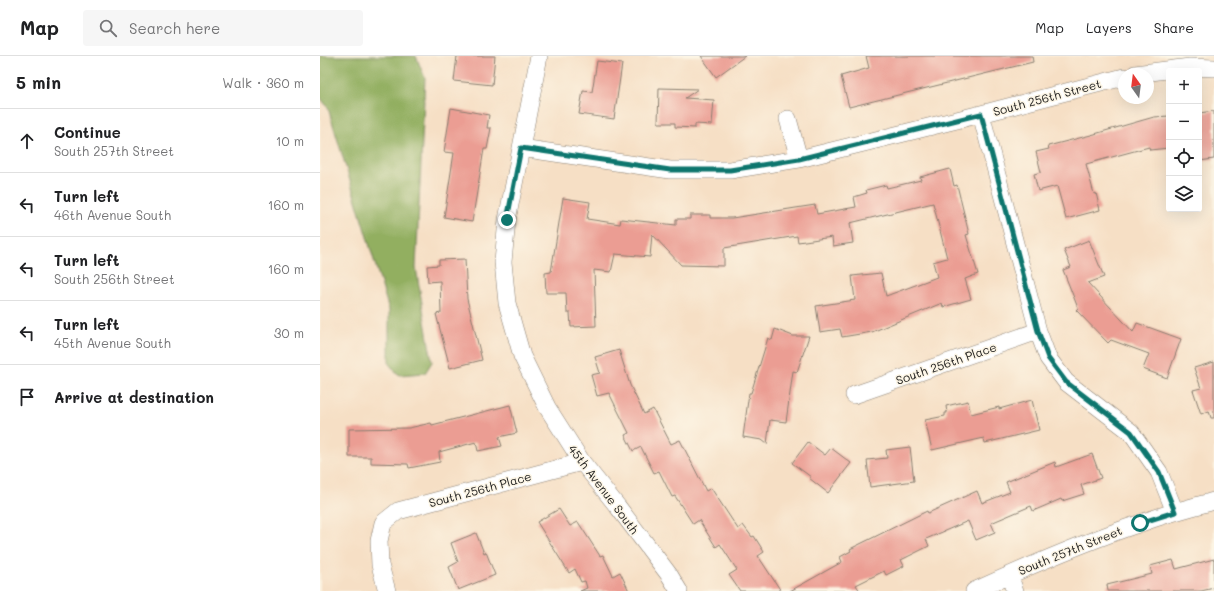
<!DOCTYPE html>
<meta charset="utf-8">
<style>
body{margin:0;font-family:Mali,sans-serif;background:#f6f6f6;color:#202124}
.controls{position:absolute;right:12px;top:12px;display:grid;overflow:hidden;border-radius:4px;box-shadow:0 4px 16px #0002}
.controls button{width:36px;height:36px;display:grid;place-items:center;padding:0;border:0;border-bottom:1px solid #e0e0e0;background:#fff;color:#202124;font:20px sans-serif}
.compass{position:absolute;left:798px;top:12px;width:36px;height:36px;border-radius:50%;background:#fff;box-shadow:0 4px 16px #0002;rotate:346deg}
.stop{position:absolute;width:12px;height:12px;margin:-9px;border:3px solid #0f766e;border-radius:50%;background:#fff}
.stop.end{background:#0f766e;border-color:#fff;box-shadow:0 1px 4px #0008}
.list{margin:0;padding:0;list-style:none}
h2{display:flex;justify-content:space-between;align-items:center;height:52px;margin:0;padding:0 16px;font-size:17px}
h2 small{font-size:13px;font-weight:400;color:#757577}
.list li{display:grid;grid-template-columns:26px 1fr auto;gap:12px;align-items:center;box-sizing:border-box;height:64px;padding:0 16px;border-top:1px solid #e0e0e0}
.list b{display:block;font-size:15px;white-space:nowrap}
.list p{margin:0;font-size:13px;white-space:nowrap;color:#757577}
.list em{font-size:13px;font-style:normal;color:#757577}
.icon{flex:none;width:22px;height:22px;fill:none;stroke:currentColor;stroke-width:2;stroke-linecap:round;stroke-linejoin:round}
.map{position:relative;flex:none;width:894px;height:535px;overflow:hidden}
header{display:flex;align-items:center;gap:24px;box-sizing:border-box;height:56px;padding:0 20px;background:#fff;border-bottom:1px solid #e0e0e0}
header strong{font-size:19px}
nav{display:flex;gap:22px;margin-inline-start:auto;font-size:14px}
.search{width:280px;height:36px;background:#f6f6f6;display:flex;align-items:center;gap:10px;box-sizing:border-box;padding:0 14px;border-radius:4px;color:#757577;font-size:15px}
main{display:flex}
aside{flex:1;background:#fff}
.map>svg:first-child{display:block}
.forest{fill:#92af61;stroke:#57663e}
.building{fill:#eb9d93}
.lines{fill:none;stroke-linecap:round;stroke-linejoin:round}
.minor-casing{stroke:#897e70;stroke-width:18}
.minor{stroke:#fff;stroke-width:17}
.route{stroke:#0f766e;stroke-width:5}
.labels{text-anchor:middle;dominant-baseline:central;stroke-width:3;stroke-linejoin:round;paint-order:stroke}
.street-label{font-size:12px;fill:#1c1c1c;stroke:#fcf5e5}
</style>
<header>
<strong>Map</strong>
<div class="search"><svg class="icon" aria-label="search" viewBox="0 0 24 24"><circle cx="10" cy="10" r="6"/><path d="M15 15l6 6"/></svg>Search here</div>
<nav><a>Map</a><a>Layers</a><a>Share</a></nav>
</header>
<main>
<aside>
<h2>5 min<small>Walk · 360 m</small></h2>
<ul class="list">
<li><svg class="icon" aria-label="ahead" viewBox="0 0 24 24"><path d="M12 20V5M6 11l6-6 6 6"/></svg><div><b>Continue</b><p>South 257th Street</p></div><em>10 m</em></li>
<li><svg class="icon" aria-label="left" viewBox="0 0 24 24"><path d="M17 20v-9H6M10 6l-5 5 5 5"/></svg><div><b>Turn left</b><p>46th Avenue South</p></div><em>160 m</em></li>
<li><svg class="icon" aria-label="left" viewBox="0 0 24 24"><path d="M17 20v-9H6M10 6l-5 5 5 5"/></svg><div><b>Turn left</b><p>South 256th Street</p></div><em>160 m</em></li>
<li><svg class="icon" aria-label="left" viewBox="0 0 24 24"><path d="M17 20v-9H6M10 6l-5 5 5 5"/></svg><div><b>Turn left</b><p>45th Avenue South</p></div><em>30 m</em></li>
<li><svg class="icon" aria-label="arrive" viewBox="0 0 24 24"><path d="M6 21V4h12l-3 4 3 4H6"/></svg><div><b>Arrive at destination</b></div></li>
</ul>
</aside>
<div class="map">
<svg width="894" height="535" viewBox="0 0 894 535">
<rect width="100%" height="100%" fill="#fcf5e5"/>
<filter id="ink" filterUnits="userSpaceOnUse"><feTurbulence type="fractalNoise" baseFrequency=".025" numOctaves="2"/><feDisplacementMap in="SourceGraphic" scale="8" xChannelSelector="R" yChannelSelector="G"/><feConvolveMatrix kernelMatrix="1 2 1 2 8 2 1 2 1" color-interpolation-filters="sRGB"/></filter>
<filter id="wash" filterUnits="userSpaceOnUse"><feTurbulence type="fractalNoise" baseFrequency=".012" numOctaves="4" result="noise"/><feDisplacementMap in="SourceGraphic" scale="16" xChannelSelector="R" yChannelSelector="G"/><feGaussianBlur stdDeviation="0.9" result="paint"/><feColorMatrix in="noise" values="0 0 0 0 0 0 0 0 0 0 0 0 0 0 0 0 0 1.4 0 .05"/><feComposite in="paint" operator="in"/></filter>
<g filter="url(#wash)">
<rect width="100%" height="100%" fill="#f6dfc5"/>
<path class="forest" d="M 0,0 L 96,0 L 105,22 L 96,212 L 112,306 L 105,317 L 79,319 L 69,308 L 69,254 L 8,52 L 0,41 Z"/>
<g id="blocks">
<path class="building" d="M 137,0 L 175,0 L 172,29 L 134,25 Z
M 381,0 L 425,0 L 396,21 Z
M 546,0 L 712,0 L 713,6 L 529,51 L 521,20 L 549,12 Z
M 277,5 L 302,8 L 294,63 L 259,58 L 263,35 L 272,36 Z
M 339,32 L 378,33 L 365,42 L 394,44 L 392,69 L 375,68 L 375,72 L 355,71 L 355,67 L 338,67 Z
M 131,52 L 169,59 L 167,72 L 171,72 L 167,93 L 164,93 L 152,166 L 124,161 L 134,97 L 124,96 Z
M 894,55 L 894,103 L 879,105 L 879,57 Z
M 849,60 L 849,92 L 830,94 L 829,91 L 766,108 L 774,138 L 776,137 L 780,154 L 746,163 L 737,130 L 718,135 L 714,118 L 721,116 L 716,96 L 729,93 L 728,90 L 771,79 L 834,61 Z
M 630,113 L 634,130 L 637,129 L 649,178 L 646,179 L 658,218 L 645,223 L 651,243 L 623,251 L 622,247 L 552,276 L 522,281 L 520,273 L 500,276 L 496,250 L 535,244 L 532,220 L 561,217 L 566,240 L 617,221 L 613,206 L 627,202 L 613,147 L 530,167 L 533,187 L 513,190 L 512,181 L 478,186 L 477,180 L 404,192 L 404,210 L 361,209 L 332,178 L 330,201 L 295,198 L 291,216 L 274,214 L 276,270 L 251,271 L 250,257 L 247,257 L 246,237 L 226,237 L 225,217 L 231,216 L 243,142 L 270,146 L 267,163 L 300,168 L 301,163 L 356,169 L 356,163 L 370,163 L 370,159 L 390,159 L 390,162 L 412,162 L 495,149 L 497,158 L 536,151 L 534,141 L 547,137 L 546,134 L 566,129 L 567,132 L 601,124 L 600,121 Z
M 769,184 L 784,221 L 768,227 L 813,276 L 817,267 L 861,283 L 847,322 L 823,313 L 829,298 L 791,284 L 788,287 L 756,254 L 758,252 L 743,214 L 751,211 L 744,194 Z
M 145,203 L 147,243 L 162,304 L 130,312 L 116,258 L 121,257 L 120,225 L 108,226 L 107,210 L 119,209 L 119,204 Z
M 455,273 L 473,280 L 489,280 L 477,316 L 473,315 L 466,366 L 450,364 L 447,388 L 442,384 L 423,381 L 429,337 L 431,337 L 448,282 L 452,284 Z
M 299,294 L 310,329 L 324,358 L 333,353 L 351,388 L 360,384 L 386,435 L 391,432 L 418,473 L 423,469 L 432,481 L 434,480 L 444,496 L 438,500 L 461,535 L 420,535 L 409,519 L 417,514 L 400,488 L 396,491 L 379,464 L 373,468 L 355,440 L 352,441 L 339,415 L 334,417 L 321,391 L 313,395 L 305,379 L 309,377 L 289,337 L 277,340 L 271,319 L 280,317 L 275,301 Z
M 894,306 L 894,362 L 891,362 L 889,355 L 881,358 L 873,334 L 881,332 L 874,312 Z
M 712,344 L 719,374 L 665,387 L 664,382 L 612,394 L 605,364 L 625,360 L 625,357 L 627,357 L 626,350 L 648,345 L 651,358 L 679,351 L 679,353 Z
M 190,349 L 197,377 L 179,381 L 182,390 L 158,395 L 156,386 L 119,396 L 120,406 L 89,412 L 88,408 L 51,407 L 51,401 L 29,401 L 29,373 L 89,372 L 111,367 L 112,369 Z
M 488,386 L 505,399 L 511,392 L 531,407 L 508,437 L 489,422 L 491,421 L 472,407 Z
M 590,391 L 594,425 L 550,431 L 547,404 L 567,402 L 566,394 Z
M 772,398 L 781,422 L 761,429 L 764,438 L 742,445 L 741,443 L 713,455 L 711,450 L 671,467 L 675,476 L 656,484 L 648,465 L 606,483 L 609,490 L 581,504 L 584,510 L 566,519 L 564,515 L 536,529 L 540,535 L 470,535 L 522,506 L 520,501 L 531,495 L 530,493 L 607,455 L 608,457 L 657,435 L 662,447 L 690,436 L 686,426 L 735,406 L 736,411 Z
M 239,453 L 250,470 L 258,466 L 280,500 L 283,499 L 293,520 L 300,516 L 309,535 L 260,535 L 267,532 L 265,525 L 261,526 L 255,513 L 249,517 L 217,466 Z
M 156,477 L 164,497 L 166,496 L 175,519 L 138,534 L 129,511 L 138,506 L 131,487 Z
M 894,503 L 894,532 L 881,535 L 788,535 L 787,529 L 832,518 L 830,510 L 853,504 L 856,513 Z"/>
</g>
</g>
<g filter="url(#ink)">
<use href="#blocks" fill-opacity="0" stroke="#897e70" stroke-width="1"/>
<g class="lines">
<g class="minor-casing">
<path id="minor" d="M 219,0 L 187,164 L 183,206 L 187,247 L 202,300 L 227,351 L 262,406 L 298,451 L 350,520 L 359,535
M 815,18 L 870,11 L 894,12
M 661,58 L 718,275 L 728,302 L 746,326 L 811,376 L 839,416 L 855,456
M 468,63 L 479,103
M 201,92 L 350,114 L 410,114 L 479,103 L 661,58 L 804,21
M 534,339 L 718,275
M 689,519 L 695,535
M 67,535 L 60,509 L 59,485 L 63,467 L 78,455 L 262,406
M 654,535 C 709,510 764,486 821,467 C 845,458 869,452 894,445"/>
</g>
<use href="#minor" class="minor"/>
</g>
</g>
<g class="lines" filter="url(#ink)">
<path class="route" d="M 187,164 L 201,92 L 350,114 L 410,114 L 479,103 L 661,58 L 718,275 L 728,302 L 746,326 L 811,376 L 839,416 L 855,456 L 820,467"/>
</g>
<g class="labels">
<g class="street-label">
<text transform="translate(727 41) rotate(-15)">South 256th Street</text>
<text transform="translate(626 307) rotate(-19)">South 256th Place</text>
<text transform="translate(160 433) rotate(-15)">South 256th Place</text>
<text transform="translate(284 433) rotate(53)">45th Avenue South</text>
<text transform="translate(750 494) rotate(-22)">South 257th Street</text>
</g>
</g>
</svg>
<div class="controls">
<button>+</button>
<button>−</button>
<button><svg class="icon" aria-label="locate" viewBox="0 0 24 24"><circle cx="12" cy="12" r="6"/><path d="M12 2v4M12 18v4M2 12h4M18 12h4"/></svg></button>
<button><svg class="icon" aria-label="layers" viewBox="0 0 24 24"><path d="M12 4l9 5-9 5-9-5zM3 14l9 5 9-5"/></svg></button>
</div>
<svg class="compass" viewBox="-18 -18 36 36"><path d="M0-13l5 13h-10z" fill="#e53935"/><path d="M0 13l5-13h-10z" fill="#757577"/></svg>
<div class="stop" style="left:820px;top:467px"></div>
<div class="stop end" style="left:187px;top:164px"></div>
</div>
</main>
